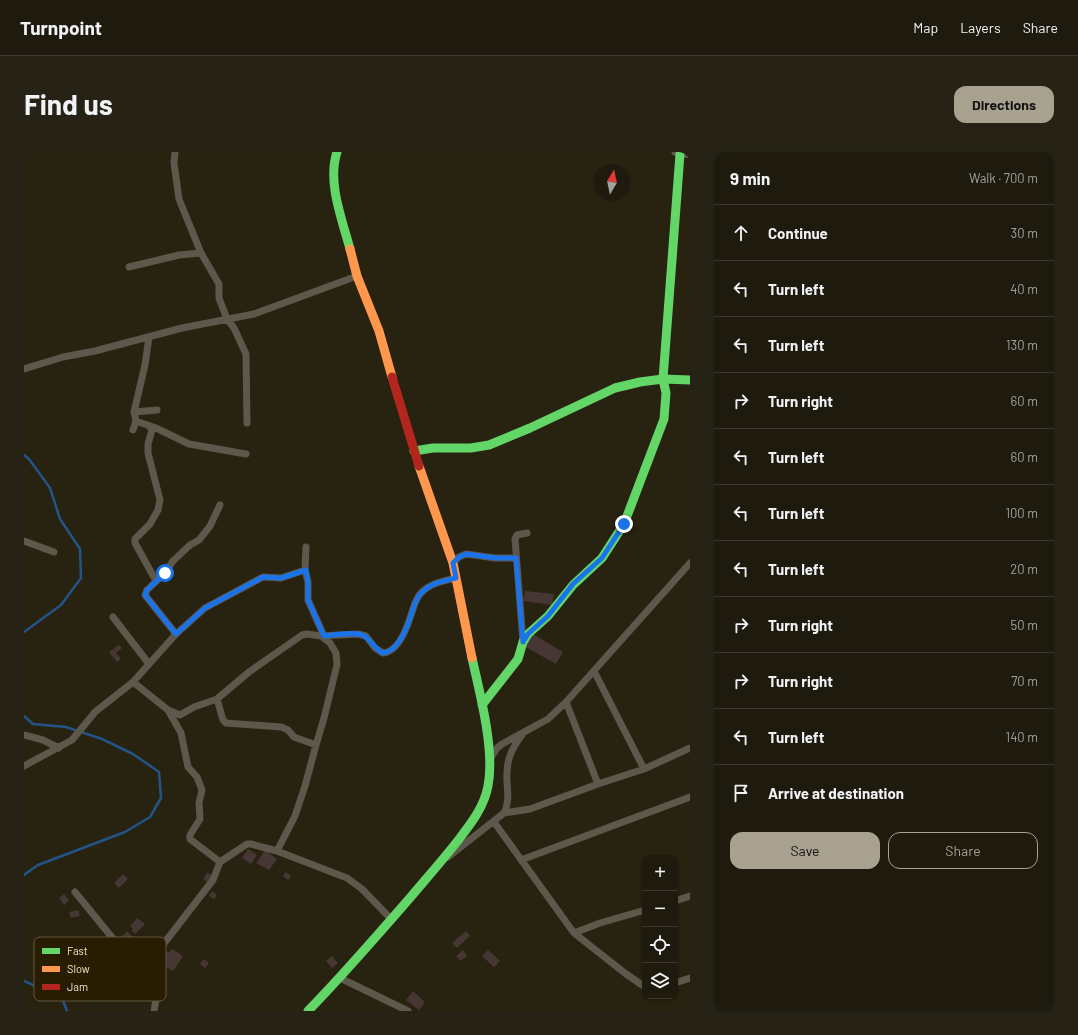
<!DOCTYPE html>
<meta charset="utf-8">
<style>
body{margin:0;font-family:Barlow,sans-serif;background:#262316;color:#f1f3f6}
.controls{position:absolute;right:12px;bottom:12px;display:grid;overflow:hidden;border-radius:8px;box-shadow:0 1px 3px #0004}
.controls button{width:36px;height:36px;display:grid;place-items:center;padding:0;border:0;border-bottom:1px solid #3c382e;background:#1e1a0d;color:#f1f3f6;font:20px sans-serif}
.compass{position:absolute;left:570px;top:12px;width:36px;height:36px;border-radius:50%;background:#1e1a0d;box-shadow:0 1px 3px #0004;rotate:9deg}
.stop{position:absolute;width:12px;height:12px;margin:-9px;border:3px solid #1a73e8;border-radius:50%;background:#fff}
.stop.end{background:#1a73e8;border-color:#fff;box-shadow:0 1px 4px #0008}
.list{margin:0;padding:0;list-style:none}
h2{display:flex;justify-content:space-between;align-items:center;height:52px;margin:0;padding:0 16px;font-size:17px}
h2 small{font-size:13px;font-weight:400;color:#a1a19d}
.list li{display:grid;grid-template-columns:26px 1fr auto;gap:12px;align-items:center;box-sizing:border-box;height:56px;padding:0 16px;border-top:1px solid #3c382e}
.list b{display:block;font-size:15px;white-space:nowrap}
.list em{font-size:13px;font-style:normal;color:#a1a19d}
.actions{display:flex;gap:8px;padding:12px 16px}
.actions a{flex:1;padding:9px 0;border:1px solid #a8a190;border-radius:12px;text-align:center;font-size:14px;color:#a8a190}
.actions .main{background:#a8a190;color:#111}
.icon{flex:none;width:22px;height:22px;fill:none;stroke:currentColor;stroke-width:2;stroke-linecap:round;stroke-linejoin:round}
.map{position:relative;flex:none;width:666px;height:859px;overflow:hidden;border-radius:12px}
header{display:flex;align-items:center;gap:24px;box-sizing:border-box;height:56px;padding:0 20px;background:#1e1a0d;border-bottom:1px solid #3c382e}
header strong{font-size:19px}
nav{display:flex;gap:22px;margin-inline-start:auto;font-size:14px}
.intro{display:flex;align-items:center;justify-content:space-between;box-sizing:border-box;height:96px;padding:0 24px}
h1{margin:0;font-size:28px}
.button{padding:10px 18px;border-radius:12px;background:#a8a190;color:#111;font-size:14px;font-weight:700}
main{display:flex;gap:24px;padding:0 24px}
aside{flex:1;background:#1e1a0d;border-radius:12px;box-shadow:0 1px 3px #0004}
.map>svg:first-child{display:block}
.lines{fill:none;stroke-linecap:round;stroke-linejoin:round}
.stream{stroke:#235487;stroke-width:2.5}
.building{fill:#463735}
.street{stroke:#5d574c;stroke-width:7}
.fast{stroke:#63d668;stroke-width:9}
.slow{stroke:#ff974d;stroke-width:9}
.jam{stroke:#b3261e;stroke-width:9}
.route{stroke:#1a73e8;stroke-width:5}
.key{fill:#281d00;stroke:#635940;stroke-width:1}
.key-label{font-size:11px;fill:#ede6d4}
</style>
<header>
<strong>Turnpoint</strong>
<nav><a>Map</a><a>Layers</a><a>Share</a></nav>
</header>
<div class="intro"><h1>Find us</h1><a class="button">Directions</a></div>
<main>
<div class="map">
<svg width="666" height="859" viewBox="0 0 666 859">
<rect width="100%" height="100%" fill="#282211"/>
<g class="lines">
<path class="stream" d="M 0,303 L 5,307 L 26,336 L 36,367 L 56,397 L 57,426 L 37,453 L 0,480
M 0,564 L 9,572 L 42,575 L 78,587 L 109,602 L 135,620 L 137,646 L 126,665 L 101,680 L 14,713 L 0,723
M 0,829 L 38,846 L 43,859"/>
</g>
<path class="building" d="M 501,439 L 530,442 L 528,453 L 499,449 Z
M 507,481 L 539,500 L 532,512 L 500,494 Z
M 95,493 L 98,496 L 92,501 L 97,507 L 93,510 L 85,500 Z
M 224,697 L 233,703 L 227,712 L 218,706 Z
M 241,698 L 253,707 L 245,718 L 232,711 Z
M 262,720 L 267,724 L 264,728 L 259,724 Z
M 183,721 L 188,723 L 184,730 L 179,727 Z
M 99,722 L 104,727 L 95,736 L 90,731 Z
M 188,739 L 193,743 L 190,747 L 185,744 Z
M 40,742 L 45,748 L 40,753 L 35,746 Z
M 54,758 L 56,764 L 47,766 L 45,760 Z
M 113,766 L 121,772 L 111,782 L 107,778 L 109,777 L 106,774 Z
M 103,779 L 109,785 L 98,794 L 93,790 Z
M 442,779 L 446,784 L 433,796 L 428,791 Z
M 148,797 L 159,804 L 149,819 L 139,813 L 141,809 L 138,807 L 143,799 L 145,801 Z
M 439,798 L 443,804 L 436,809 L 432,804 Z
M 464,798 L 476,809 L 470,815 L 458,804 Z
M 308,804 L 314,811 L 308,816 L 302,809 Z
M 180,807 L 185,811 L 181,816 L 176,812 Z
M 389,839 L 401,850 L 395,858 L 382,848 Z"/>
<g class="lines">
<path class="street" d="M 151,0 L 150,11 L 155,47 L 177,101 L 195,132 L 195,146 L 203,167 L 210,176 L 222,202 L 223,271
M 651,0 L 666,3
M 105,115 L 155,103 L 177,101
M 0,217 L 39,205 L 71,199 L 158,176 L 230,162 L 333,124
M 110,260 L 133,258
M 112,269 L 132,276 L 165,292 L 222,302
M 125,274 L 128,278 L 124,292 L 124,301 L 136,348 L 134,358 L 126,372 L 111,387 L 111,391 L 132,429
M 109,278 L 112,269 L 110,260 L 121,213 L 125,185
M 0,389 L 30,400
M 282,395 L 281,418 L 284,430 L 284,448 L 300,484
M 429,411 L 435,405 L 442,402 L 471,406 L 492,406
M 89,465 L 125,512
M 152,482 L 121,443 L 123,438 L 141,421 L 149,409 L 166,393 L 175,388 L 186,374 L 196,353
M 499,490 L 491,387 L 493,383 L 503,381
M 570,519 L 620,617
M 109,530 L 144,558 L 157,581 L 164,615 L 173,625 L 178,638 L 175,651 L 176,667 L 166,683 L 166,687 L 196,710
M 193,547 L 199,568 L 202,571 L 257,575 L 264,578 L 270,585 L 292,593
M 542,550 L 574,632
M 144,558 L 156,563 L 170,555 L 193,547 L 225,520 L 278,483 L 283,482 L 297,484 L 334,482 L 342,484 L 351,496 L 359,501 C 374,500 383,476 387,463 C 390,455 391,446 398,440 C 407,431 420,429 432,426
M 0,583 L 19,588 L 35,596
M 466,607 L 473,596 L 478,592 L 524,567 L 542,550 L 666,411
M 0,614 L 48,588 L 71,560 L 109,530 L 152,482 L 181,456 L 239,425 L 257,426 L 281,418
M 480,661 L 506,657 L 574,632 L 620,617 L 666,596
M 470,670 L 550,781 L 602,822 L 621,835
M 253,699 L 271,664 L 281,634 L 292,593 L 300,566 L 310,525 L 313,513 L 312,501 L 306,491 L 297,484
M 424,705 L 480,661 C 487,647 482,635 483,621 C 483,606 489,595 498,583
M 497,708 L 666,645
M 51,740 L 117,821 L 132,836 L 133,842 L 130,859
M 651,749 L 666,744
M 550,781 L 576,771 L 621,758
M 117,821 L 189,728 L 196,710 L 223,692 L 227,692 L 253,699 L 323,726 L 338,737 L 368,768
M 316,826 L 384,859
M 651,831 L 666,826"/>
<path class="fast" d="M 313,0 C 303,30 318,67 326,97
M 390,299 L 409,296 L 447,296 L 465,293 L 506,276 L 591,236 L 616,230 L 639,227 L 656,2
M 458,553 L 494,507 L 499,490 L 504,482 L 524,464 L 549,433 L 578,406 L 600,372 L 640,267 L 642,241 L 639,227 L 666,228
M 284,859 C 319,823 352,785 385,747 C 401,728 417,710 432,691 C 445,674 460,656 464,634 C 471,598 456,542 448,506"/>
<path class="slow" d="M 326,97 L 333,124 L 355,179 L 368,225
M 395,314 L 429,411 L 448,506"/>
<path class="jam" d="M 368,225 L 395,314"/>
</g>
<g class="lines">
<path class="route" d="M 141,421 L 123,438 L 121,443 L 152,482 L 181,456 L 239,425 L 257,426 L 282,418 L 284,430 L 284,448 L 300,484 C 310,483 336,478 343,486 C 349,492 351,496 358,501 C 374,500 383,476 387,463 C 390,455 391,447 398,440 C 407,431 420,429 432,426 L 429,411 L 435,405 L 442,402 L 472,406 L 492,406 L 499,490 L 504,482 L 524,464 L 549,432 L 578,406 L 600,372"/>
</g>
<rect x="10" y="785" width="132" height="64" rx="6" class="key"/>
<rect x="18" y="796" width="18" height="6" fill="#63d668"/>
<rect x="18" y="814" width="18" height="6" fill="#ff974d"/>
<rect x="18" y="832" width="18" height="6" fill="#b3261e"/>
<g class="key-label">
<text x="43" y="803">Fast</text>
<text x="43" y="821">Slow</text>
<text x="43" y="839">Jam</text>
</g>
</svg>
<div class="controls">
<button>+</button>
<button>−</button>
<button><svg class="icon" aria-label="locate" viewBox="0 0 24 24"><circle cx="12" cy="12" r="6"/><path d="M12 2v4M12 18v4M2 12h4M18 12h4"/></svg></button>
<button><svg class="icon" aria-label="layers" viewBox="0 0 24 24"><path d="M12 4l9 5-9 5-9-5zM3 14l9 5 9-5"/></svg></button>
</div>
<svg class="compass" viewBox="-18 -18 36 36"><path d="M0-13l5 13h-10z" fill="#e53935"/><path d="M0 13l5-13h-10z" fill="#a1a19d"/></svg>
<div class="stop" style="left:141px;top:421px"></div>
<div class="stop end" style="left:600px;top:372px"></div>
</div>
<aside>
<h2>9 min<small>Walk · 700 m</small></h2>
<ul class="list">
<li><svg class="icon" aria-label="ahead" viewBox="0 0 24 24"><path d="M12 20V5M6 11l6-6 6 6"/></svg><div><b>Continue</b></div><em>30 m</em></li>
<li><svg class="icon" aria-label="left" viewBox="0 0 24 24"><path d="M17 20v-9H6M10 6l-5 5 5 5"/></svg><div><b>Turn left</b></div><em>40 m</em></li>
<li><svg class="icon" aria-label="left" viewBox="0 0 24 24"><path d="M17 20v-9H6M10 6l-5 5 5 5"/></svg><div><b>Turn left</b></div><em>130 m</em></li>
<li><svg class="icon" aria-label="right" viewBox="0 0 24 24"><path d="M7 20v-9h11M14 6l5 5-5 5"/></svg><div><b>Turn right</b></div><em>60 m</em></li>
<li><svg class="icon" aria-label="left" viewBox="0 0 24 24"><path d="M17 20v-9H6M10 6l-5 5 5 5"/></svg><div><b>Turn left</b></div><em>60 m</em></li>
<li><svg class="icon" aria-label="left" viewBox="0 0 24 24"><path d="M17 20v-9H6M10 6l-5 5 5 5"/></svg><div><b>Turn left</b></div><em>100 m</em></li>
<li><svg class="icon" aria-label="left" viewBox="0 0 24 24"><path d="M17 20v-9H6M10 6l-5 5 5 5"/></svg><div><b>Turn left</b></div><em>20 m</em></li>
<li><svg class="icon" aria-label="right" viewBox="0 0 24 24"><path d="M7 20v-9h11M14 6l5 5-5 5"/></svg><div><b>Turn right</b></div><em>50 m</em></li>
<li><svg class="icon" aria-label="right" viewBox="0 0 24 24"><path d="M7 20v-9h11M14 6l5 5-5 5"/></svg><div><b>Turn right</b></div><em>70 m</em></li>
<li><svg class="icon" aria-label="left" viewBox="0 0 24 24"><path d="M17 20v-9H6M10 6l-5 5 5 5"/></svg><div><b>Turn left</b></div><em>140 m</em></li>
<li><svg class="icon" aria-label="arrive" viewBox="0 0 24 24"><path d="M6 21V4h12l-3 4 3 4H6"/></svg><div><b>Arrive at destination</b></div></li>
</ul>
<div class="actions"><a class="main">Save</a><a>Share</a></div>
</aside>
</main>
